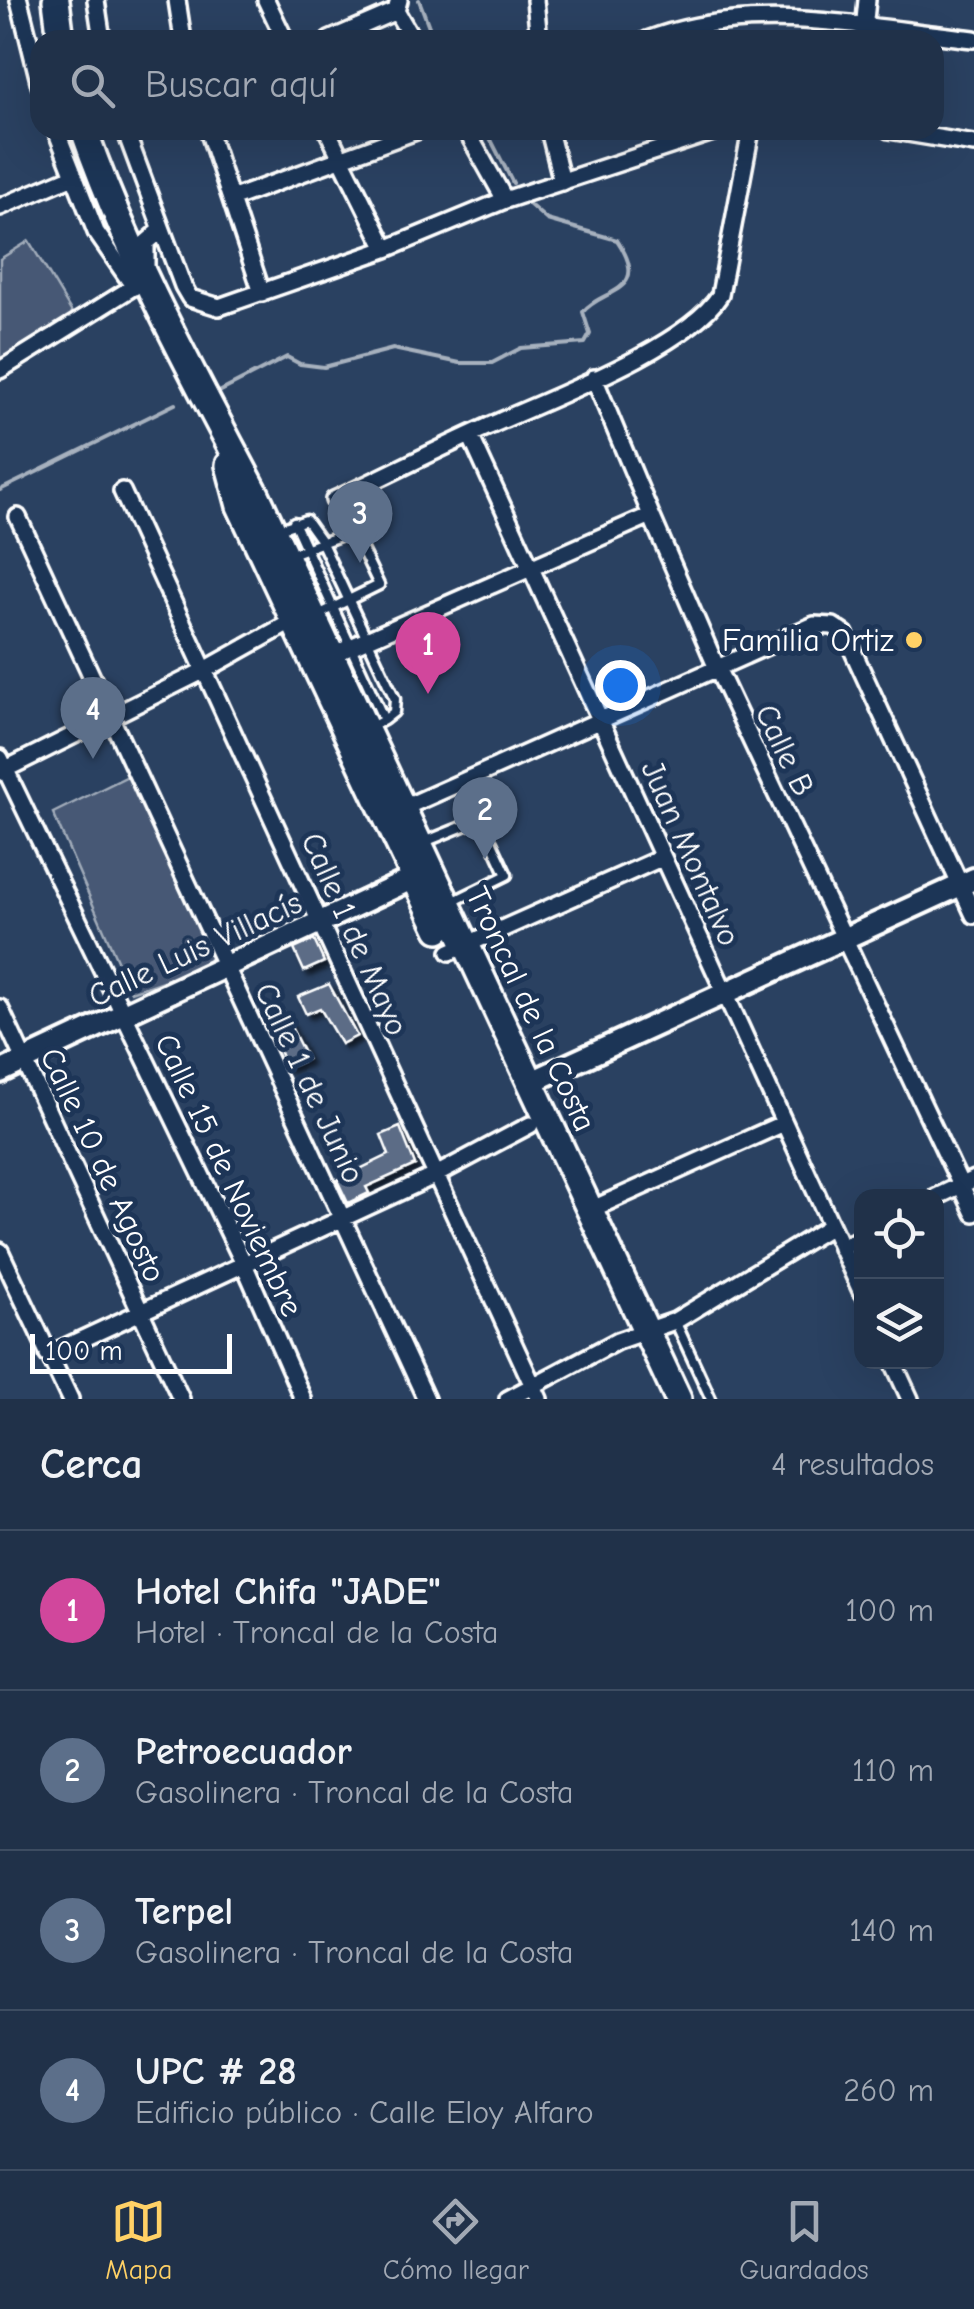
<!DOCTYPE html>
<html lang="es">
<meta charset="utf-8">
<style>
body{margin:0;font-family:"Comic Neue",sans-serif;background:#2d3d53;color:#f1f3f6}
.controls{position:absolute;right:30px;bottom:30px;display:grid;overflow:hidden;border-radius:20px;box-shadow:0 10px 40px #0002}
.controls button{width:90px;height:90px;display:grid;place-items:center;padding:0;border:0;border-bottom:2px solid #3d4c61;background:#203149;color:#f1f3f6;font:50px sans-serif}
.scale{position:absolute;left:30px;bottom:25px;width:202px;box-sizing:border-box;padding-left:10px;border:5px solid #fff;border-top:0;font-size:28px;line-height:35px;white-space:nowrap;color:#fff;-webkit-text-stroke:8px #1d3557;paint-order:stroke}
.you{position:absolute;left:620px;top:685px;width:35px;height:35px;margin:-25px;border:8px solid #fff;border-radius:50%;background:#1a73e8;box-shadow:0 0 0 15px #1a73e833}
.badge{display:grid;place-items:center;width:65px;height:65px;border-radius:50%;background:#ffd166;color:#fff;font-size:32px;font-weight:700}
.pin{position:absolute;translate:-50% -82px;filter:drop-shadow(0 2px 5px #0008)}
.pin::after{content:'';position:absolute;top:52px;width:35px;height:30px;background:inherit;clip-path:polygon(0 0,100% 0,50% 100%)}
.list{margin:0;padding:0;list-style:none}
h2{display:flex;justify-content:space-between;align-items:center;height:130px;margin:0;padding:0 40px;font-size:42px}
h2 small{font-size:32px;font-weight:400;color:#a2a9b4}
.list li{display:grid;grid-template-columns:65px 1fr auto;gap:30px;align-items:center;box-sizing:border-box;height:160px;padding:0 40px;border-top:2px solid #3d4c61}
.list b{display:block;font-size:38px;white-space:nowrap}
.list p{margin:0;font-size:32px;white-space:nowrap;color:#a2a9b4}
.list em{font-size:32px;font-style:normal;color:#a2a9b4}
.icon{flex:none;width:55px;height:55px;fill:none;stroke:currentColor;stroke-width:2;stroke-linecap:round;stroke-linejoin:round}
.map{position:relative;flex:none;width:974px;height:1399px;overflow:hidden}
.search{position:absolute;background:#203149;box-shadow:0 10px 40px #0002;left:30px;right:30px;top:30px;height:110px;display:flex;align-items:center;gap:25px;box-sizing:border-box;padding:0 35px;border-radius:30px;color:#a2a9b4;font-size:38px}
.sheet{height:770px;background:#203149}
nav{display:flex;justify-content:space-around;align-items:center;box-sizing:border-box;height:140px;border-top:2px solid #3d4c61;background:#203149;font-size:28px;color:#a2a9b4}
nav a{display:grid;justify-items:center;gap:5px}
nav .on{color:#ffd166}
.map>svg:first-child{display:block}
.green{fill:#465975;stroke:#a2acba;stroke-width:2.5}
.lines{fill:none;stroke-linecap:round;stroke-linejoin:round}
.stream{stroke:#a7b1be;stroke-width:4}
.building{fill:#5b6c86;stroke:#fff;stroke-width:2.5;filter:url(#shadow)}
.service-casing{stroke:#fff;stroke-width:15}
.minor-casing{stroke:#fff;stroke-width:22}
.tertiary-casing{stroke:#fff;stroke-width:28}
.trunk-casing{stroke:#fff;stroke-width:32}
.service{stroke:#1d3557;stroke-width:8}
.minor{stroke:#1d3557;stroke-width:15}
.tertiary{stroke:#1d3557;stroke-width:20}
.trunk{stroke:#1d3557;stroke-width:25}
.poi-dot{fill:#ffd166;stroke:#1d3557;stroke-width:4}
.labels{text-anchor:middle;dominant-baseline:central;stroke-width:10;stroke-linejoin:round;paint-order:stroke}
.poi-label{font-size:32px;fill:#fff;stroke:#1d3557;text-anchor:end}
.street-label{font-size:32px;fill:#fff;stroke:#1d3557}
</style>
<div class="map">
<svg width="974" height="1399" viewBox="0 0 974 1399">
<defs>
<filter id="shadow"><feDropShadow dx="5" dy="5" stdDeviation="2.5" flood-color="#0009"/></filter>
</defs>
<rect width="100%" height="100%" fill="#2a4161"/>
<filter id="ink" filterUnits="userSpaceOnUse"><feTurbulence type="fractalNoise" baseFrequency=".01" numOctaves="2"/><feDisplacementMap in="SourceGraphic" scale="20" xChannelSelector="R" yChannelSelector="G"/><feConvolveMatrix kernelMatrix="1 2 1 2 8 2 1 2 1" color-interpolation-filters="sRGB"/></filter>
<g filter="url(#ink)">
<path class="green" d="M 29,241 L 74,316 L 0,361 L 0,259 Z
M 130,775 L 215,963 L 131,992 L 53,813 Z"/>
<g class="lines">
<path class="stream" d="M 419,0 L 434,40
M 486,130 L 513,183
M 219,392 L 287,357 L 300,364 L 324,367 L 393,349 L 460,363 L 492,363 L 521,348 L 585,343 L 590,334 L 583,312 C 601,288 653,294 617,240 L 547,220 L 522,198
M 0,490 L 175,404"/>
</g>
<path class="building" d="M 314,940 L 324,962 L 304,971 L 294,949 Z
M 329,984 L 357,1036 L 341,1044 L 320,1008 L 306,1014 L 298,997 Z
M 283,1011 L 307,1059 L 286,1068 L 267,1019 Z
M 400,1127 L 415,1165 L 366,1187 L 369,1193 L 348,1203 L 337,1180 L 389,1155 L 381,1135 Z"/>
<g class="lines">
<g class="service-casing">
<path id="service" d="M 294,522 L 384,720 L 369,728
M 279,529 L 306,520 L 321,541 L 395,699 L 394,712 L 384,720
M 291,554 L 353,531 L 379,585 L 316,616
M 422,843 L 481,819 L 507,875 L 454,901
M 675,1321 L 711,1399"/>
</g>
<g class="minor-casing">
<path id="minor" d="M 19,0 L 40,85
M 96,0 L 102,40
M 177,0 L 183,40
M 266,0 L 285,40
M 535,0 L 539,40
M 396,11 L 413,40
M 329,40 L 396,11 L 399,0
M 647,40 C 753,0 864,28 974,39
M 863,40 L 867,0
M 56,130 L 96,232 L 134,287
M 125,130 L 183,286 L 190,298 L 219,307 L 386,249 L 505,200 L 719,130
M 208,130 L 262,293
M 327,130 L 386,249
M 466,130 L 505,200
M 549,130 L 562,182
M 889,130 L 974,144
M 231,199 L 419,130
M 0,207 L 73,176
M 0,370 L 146,279 L 146,243 L 160,231
M 594,378 L 651,515
M 470,435 C 600,721 731,1007 862,1293
M 122,491 L 539,1399
M 334,500 C 385,476 436,450 487,427 C 548,399 685,349 720,295 L 751,130
M 18,517 L 426,1399
M 330,656 L 651,515 L 716,666 L 974,1213
M 0,758 L 244,1264 L 303,1399
M 0,772 L 203,671 L 293,621
M 401,809 L 814,625 L 833,626 L 845,634 L 974,915
M 450,952 L 659,859
M 0,1008 L 181,1399
M 936,1197 L 974,1179
M 590,1210 L 784,1123
M 841,1248 L 862,1237
M 0,1251 L 70,1399
M 48,1355 L 434,1176 L 530,1125
M 893,1362 L 910,1399
M 508,1399 L 617,1341 L 675,1321 L 831,1226"/>
</g>
<g class="tertiary-casing">
<path id="tertiary" d="M 0,1072 L 414,878
M 529,1083 L 974,879"/>
</g>
<g class="trunk-casing">
<path id="trunk" d="M 56,0 L 61,40
M 84,130 C 128,257 194,376 256,494 L 678,1399
M 229,465 L 240,506 L 439,929"/>
</g>
<use href="#service" class="service"/>
<use href="#minor" class="minor"/>
<use href="#tertiary" class="tertiary"/>
<use href="#trunk" class="trunk"/>
</g>
</g>
<circle class="poi-dot" cx="914" cy="640" r="10"/>
<g class="labels">
<g class="poi-label">
<text x="894" y="640">Familia Ortiz</text>
</g>
<g class="street-label">
<text transform="translate(785 750) rotate(65)">Calle B</text>
<text transform="translate(691 853) rotate(66)">Juan Montalvo</text>
<text transform="translate(355 934) rotate(66)">Calle 1 de Mayo</text>
<text transform="translate(195 949) rotate(-25)">Calle Luis Villacís</text>
<text transform="translate(531 1009) rotate(65)">Troncal de la Costa</text>
<text transform="translate(310 1083) rotate(65)">Calle 1 de Junio</text>
<text transform="translate(103 1165) rotate(65)">Calle 10 de Agosto</text>
<text transform="translate(229 1175) rotate(65)">Calle 15 de Noviembre</text>
</g>
</g>
</svg>
<div class="controls">
<button><svg class="icon" aria-label="locate" viewBox="0 0 24 24"><circle cx="12" cy="12" r="6"/><path d="M12 2v4M12 18v4M2 12h4M18 12h4"/></svg></button>
<button><svg class="icon" aria-label="layers" viewBox="0 0 24 24"><path d="M12 4l9 5-9 5-9-5zM3 14l9 5 9-5"/></svg></button>
</div>
<div class="scale">100 m</div>
<div class="you"></div>
<div class="pin badge" style="left:428px;top:694px;background:#d1479c">1</div>
<div class="pin badge" style="left:485px;top:859px;background:#5c6f8a">2</div>
<div class="pin badge" style="left:360px;top:563px;background:#5c6f8a">3</div>
<div class="pin badge" style="left:93px;top:759px;background:#5c6f8a">4</div>
<div class="search"><svg class="icon" aria-label="search" viewBox="0 0 24 24"><circle cx="10" cy="10" r="6"/><path d="M15 15l6 6"/></svg>Buscar aquí</div>
</div>
<section class="sheet">
<h2>Cerca<small>4 resultados</small></h2>
<ul class="list">
<li><span class="badge" style="background:#d1479c">1</span><div><b>Hotel Chifa &quot;JADE&quot;</b><p>Hotel · Troncal de la Costa</p></div><em>100 m</em></li>
<li><span class="badge" style="background:#5c6f8a">2</span><div><b>Petroecuador</b><p>Gasolinera · Troncal de la Costa</p></div><em>110 m</em></li>
<li><span class="badge" style="background:#5c6f8a">3</span><div><b>Terpel</b><p>Gasolinera · Troncal de la Costa</p></div><em>140 m</em></li>
<li><span class="badge" style="background:#5c6f8a">4</span><div><b>UPC # 28</b><p>Edificio público · Calle Eloy Alfaro</p></div><em>260 m</em></li>
</ul>
</section>
<nav>
<a class="on"><svg class="icon" aria-label="map" viewBox="0 0 24 24"><path d="M3 6l6-2 6 2 6-2v14l-6 2-6-2-6 2zM9 4v14M15 6v14"/></svg>Mapa</a>
<a><svg class="icon" aria-label="directions" viewBox="0 0 24 24"><path d="M12 3l9 9-9 9-9-9zM9 14v-3h6M13 9l2 2-2 2"/></svg>Cómo llegar</a>
<a><svg class="icon" aria-label="saved" viewBox="0 0 24 24"><path d="M7 4h10v16l-5-4-5 4z"/></svg>Guardados</a>
</nav>
